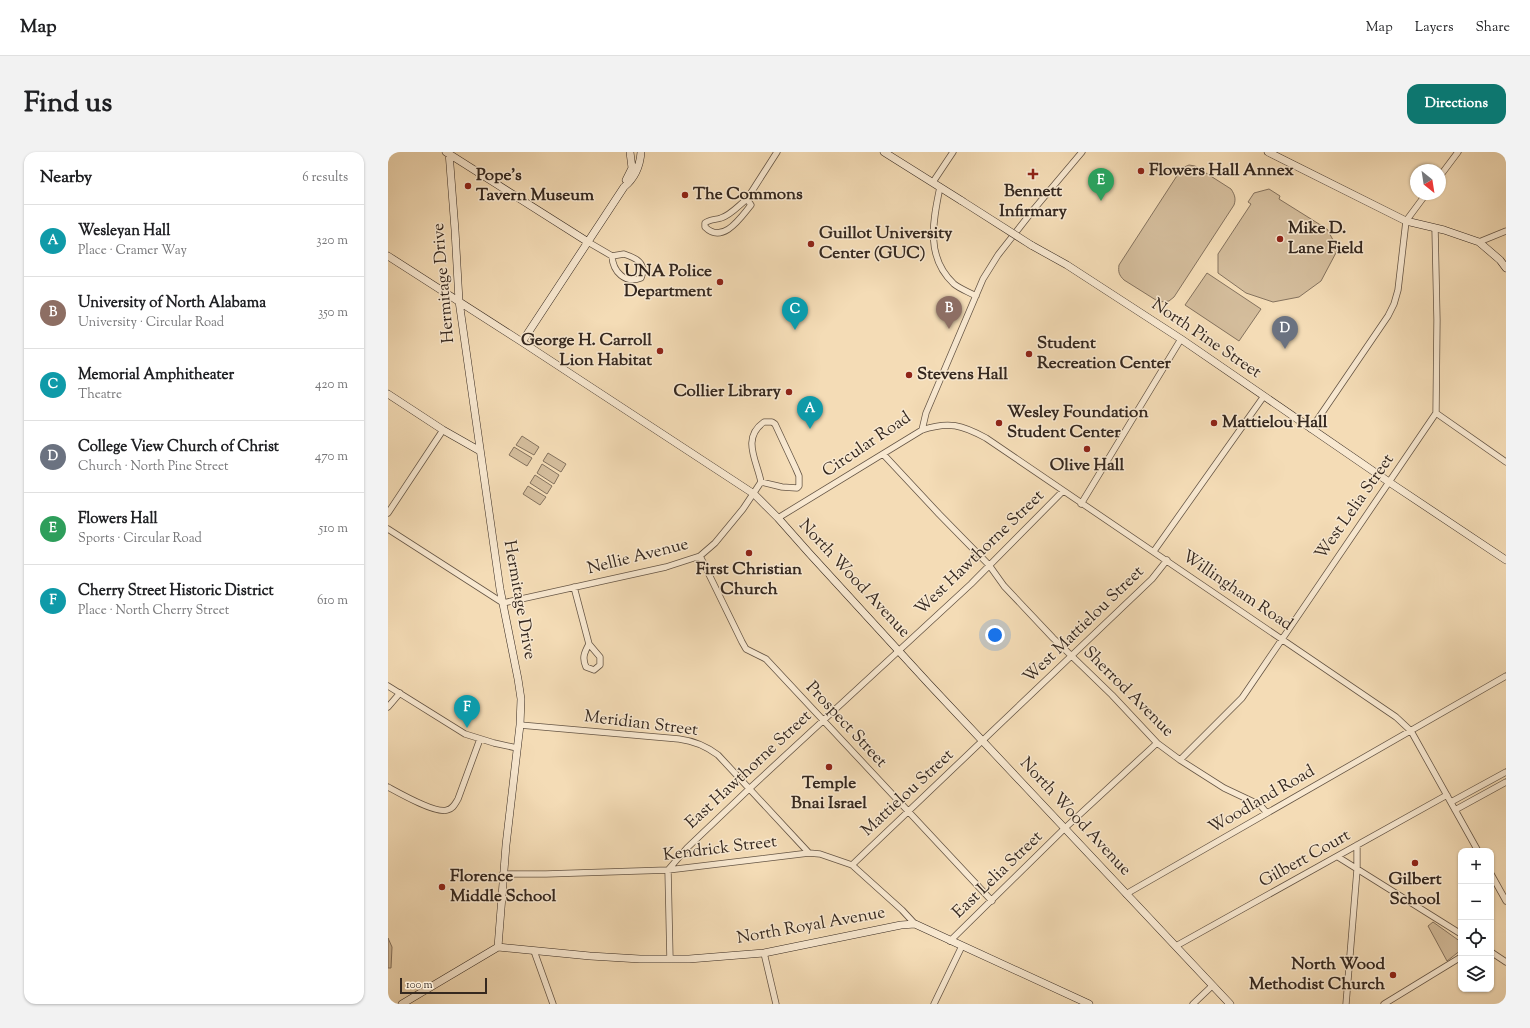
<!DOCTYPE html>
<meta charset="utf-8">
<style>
body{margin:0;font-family:"Sorts Mill Goudy",serif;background:#f2f2f2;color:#202124}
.controls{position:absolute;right:12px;bottom:12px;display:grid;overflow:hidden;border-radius:8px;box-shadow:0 1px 3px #0004}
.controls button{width:36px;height:36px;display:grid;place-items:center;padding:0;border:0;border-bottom:1px solid #e0e0e0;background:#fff;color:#202124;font:20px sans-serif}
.compass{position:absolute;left:1022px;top:12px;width:36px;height:36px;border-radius:50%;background:#fff;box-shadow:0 1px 3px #0004;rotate:150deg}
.scale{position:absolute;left:12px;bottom:10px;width:87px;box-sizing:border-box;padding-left:4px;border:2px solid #35281f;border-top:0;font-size:11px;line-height:14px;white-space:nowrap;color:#35281f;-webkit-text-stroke:3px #f8e8d0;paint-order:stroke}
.you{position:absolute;left:607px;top:483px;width:14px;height:14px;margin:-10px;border:3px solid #fff;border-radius:50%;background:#1a73e8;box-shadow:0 0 0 6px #1a73e833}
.badge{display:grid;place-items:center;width:26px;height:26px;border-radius:50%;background:#0f766e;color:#fff;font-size:13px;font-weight:700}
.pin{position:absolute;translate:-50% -33px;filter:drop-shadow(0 1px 2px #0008)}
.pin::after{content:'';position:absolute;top:21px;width:14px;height:12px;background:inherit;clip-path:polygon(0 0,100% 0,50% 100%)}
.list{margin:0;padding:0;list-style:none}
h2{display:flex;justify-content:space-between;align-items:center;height:52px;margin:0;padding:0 16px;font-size:17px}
h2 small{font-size:13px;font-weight:400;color:#757577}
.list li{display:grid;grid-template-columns:26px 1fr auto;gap:12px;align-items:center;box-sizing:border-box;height:72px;padding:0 16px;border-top:1px solid #e0e0e0}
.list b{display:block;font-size:15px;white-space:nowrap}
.list p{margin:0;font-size:13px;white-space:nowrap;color:#757577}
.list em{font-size:13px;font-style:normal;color:#757577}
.icon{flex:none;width:22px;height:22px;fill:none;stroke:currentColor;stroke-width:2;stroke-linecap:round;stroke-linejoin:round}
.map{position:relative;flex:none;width:1118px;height:852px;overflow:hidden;border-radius:12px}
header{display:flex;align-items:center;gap:24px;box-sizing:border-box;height:56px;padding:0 20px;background:#fff;border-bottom:1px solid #e0e0e0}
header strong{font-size:19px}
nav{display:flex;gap:22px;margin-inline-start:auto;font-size:14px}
.intro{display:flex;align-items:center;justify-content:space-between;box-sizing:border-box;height:96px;padding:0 24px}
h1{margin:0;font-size:28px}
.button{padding:10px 18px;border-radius:12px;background:#0f766e;color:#fff;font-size:14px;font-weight:700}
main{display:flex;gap:24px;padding:0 24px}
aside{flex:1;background:#fff;border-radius:12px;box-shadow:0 1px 3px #0004}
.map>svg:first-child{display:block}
.green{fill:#d4bd9c;stroke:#84725e}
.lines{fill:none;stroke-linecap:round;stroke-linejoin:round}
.street-casing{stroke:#655545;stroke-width:7}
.secondary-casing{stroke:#35281f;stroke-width:8}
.street{stroke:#f8e8d0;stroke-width:5.5}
.secondary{stroke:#f8e8d0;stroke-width:7}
.secondary-bridge-casing{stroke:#35281f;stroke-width:8;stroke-linecap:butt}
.secondary-bridge{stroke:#f8e8d0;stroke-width:7}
.poi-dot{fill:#8f2418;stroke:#f8e8d0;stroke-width:1.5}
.labels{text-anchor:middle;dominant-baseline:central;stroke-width:3;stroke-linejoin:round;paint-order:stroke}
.poi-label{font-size:17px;font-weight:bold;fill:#35281f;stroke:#f8e8d0;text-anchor:start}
.street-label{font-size:17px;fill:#35281f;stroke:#f8e8d0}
</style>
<header>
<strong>Map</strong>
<nav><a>Map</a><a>Layers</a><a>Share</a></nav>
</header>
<div class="intro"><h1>Find us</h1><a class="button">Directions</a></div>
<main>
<aside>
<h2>Nearby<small>6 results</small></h2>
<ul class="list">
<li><span class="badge" style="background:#0f9aa8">A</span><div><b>Wesleyan Hall</b><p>Place · Cramer Way</p></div><em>320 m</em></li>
<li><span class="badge" style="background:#8d6e63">B</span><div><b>University of North Alabama</b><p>University · Circular Road</p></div><em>350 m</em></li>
<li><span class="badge" style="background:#0f9aa8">C</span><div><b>Memorial Amphitheater</b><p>Theatre</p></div><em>420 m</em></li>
<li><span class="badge" style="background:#6b7280">D</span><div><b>College View Church of Christ</b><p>Church · North Pine Street</p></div><em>470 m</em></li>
<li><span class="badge" style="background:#2e9e5b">E</span><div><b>Flowers Hall</b><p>Sports · Circular Road</p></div><em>510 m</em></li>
<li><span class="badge" style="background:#0f9aa8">F</span><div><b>Cherry Street Historic District</b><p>Place · North Cherry Street</p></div><em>610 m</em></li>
</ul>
</aside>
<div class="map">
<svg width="1118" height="852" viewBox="0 0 1118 852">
<rect width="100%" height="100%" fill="#f4dcb6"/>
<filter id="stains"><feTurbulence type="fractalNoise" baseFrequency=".005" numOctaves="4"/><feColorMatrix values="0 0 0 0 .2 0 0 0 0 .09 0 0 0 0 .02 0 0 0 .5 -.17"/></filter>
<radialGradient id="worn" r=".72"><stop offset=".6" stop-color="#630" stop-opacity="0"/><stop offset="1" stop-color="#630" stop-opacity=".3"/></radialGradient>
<path class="green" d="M 801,13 L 807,14 L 843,37 C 847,43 848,47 846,53 L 786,145 L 781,149 L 771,150 L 736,128 C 731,123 730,120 731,113 L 794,16 Z
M 881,37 L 892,44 L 891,47 L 939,77 L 950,97 L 933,129 L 911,145 L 885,150 L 858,141 L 830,121 L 830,102 L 863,52 L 860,50 L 866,41 Z
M 819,121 L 873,157 L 851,189 L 797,153 Z
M 134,284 L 151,295 L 146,303 L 128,293 Z
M 126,295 L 144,306 L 139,314 L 121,303 Z
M 160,301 L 178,312 L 173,320 L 155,309 Z
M 154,312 L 171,323 L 166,332 L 149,321 Z
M 147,323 L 164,334 L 159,342 L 142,331 Z
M 140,334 L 158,345 L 152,353 L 135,342 Z
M 1045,770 L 1073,790 L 1073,798 L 1059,809 L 1040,774 Z
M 0,786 L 4,795 L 3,816 L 0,816 Z"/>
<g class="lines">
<g class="street-casing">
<path id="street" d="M 1052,24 L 1070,0
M 545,30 L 565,0
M 552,35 C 545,69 537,105 566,132 C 572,137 581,140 588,144
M 359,47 C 351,53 343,63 333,66 C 327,68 322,67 317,71 L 317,75 C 335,93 353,65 363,53 L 359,47 L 389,0
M 200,90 L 224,104
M 1091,90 L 1118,79
M 236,102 C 248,106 259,111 253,126 C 237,132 225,120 224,104 Z
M 1048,261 L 1118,310
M 376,270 L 384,270 L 387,272 L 408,317 L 411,324 L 411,334 L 409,336 L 394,335 L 373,330 C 369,309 353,286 376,270 Z
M 923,277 L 1000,164 L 1006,152 L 1010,138 L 1018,69 L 1038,42
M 534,278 L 538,261 L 595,127 L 610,103 L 646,57 L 694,0
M 495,302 L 551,362 L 601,413 L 616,434 L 665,486 L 724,543 L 769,591 L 792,608 L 836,636 L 872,653 L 879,661
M 693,352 L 793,187
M 0,361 L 55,278
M 390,366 L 534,278 C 561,269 574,273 598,286 L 1008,565 L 1023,579 L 1090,699
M 0,377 L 115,451 L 278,415 L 312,404 L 327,391 L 355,357 L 373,330
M 766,399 L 876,244
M 312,404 L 354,490 L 358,497 L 378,507 L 604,749
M 186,435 L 201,492
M 201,492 L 212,505 L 212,513 L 206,518 L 198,515 C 194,506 196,501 201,492 Z
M 0,534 L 77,582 L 106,591 L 129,596
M 0,555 L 12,541
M 132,573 L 291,587 C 307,589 318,594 330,603 L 421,701
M 792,608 L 854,546 L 1048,261 L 1049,168 L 1047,76
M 0,635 C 11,641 48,662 59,658 C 65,657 67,652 70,647 L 92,587
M 1063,650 L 1118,620
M 1067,658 L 1118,630
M 950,705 L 1073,782
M 464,713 L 764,427 L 779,408
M 115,722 L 158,722 L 280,718 L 421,701 L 432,702 L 464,713 L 514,758 L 527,772
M 1103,722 L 1118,749
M 738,742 L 1118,524
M 562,789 L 677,676 L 769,591
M 788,794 L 1059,643
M 146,799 L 165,852
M 1103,800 L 1118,810
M 376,801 L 388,852
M 282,807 L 280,718 L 299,696 L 361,637 L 583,432 L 675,339
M 546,852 L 574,794
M 805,852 L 824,834
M 958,852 L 969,718 L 969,693
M 996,852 L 1073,805"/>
</g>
<g class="secondary-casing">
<path id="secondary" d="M 58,0 L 200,90
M 61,0 L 67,78 L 71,149 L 112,437 L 130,527 L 133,547 L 132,573 L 118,693 L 110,795
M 496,0 L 574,49
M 880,0 L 1018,69 L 1056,78 L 1091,90 L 1112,108 L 1118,116
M 238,28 L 244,16 L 242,0
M 643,93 L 679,113 L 793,187 L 1001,330 L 1118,408
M 0,104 L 134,190 L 366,342 L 390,366 L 421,401 L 541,532 L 842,852
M 134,190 L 236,35 C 247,26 252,14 253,0
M 0,242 L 55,278 L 92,299
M 110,795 L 202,804 L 252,807 L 301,807 L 376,801 L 513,773 L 527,772 L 701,852
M 14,852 L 110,795"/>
</g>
<use href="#street" class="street"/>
<use href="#secondary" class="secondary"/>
<g class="secondary-bridge-casing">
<path id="secondary-bridge" d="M 574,49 L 643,93"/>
</g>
<use href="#secondary-bridge" class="secondary-bridge"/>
</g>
<g class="poi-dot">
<circle cx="753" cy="19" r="4"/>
<path d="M643 16h4v4h4v4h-4v4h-4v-4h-4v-4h4z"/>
<circle cx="80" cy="34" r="4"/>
<circle cx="297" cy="43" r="4"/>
<circle cx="892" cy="87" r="4"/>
<circle cx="423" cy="92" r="4"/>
<circle cx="332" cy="130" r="4"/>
<circle cx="272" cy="199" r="4"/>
<circle cx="641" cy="202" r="4"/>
<circle cx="521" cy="223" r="4"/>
<circle cx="401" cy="240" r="4"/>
<circle cx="611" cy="271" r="4"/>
<circle cx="826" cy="271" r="4"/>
<circle cx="699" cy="297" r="4"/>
<circle cx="361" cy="401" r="4"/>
<circle cx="441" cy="615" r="4"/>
<circle cx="1027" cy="711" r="4"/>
<circle cx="54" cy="735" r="4"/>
<circle cx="1005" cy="823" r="4"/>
</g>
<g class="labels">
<g class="poi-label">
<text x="761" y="19">Flowers Hall Annex</text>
<text x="88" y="24">Pope's<tspan x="88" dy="20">Tavern Museum</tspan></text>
<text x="645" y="40" text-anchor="middle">Bennett<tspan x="645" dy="20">Infirmary</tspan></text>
<text x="305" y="43">The Commons</text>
<text x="900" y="77">Mike D.<tspan x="900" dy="20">Lane Field</tspan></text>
<text x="431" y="82">Guillot University<tspan x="431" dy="20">Center (GUC)</tspan></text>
<text x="324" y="120" text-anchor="end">UNA Police<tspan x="324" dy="20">Department</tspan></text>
<text x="264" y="189" text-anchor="end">George H. Carroll<tspan x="264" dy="20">Lion Habitat</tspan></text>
<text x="649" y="192">Student<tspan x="649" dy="20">Recreation Center</tspan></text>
<text x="529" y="223">Stevens Hall</text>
<text x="393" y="240" text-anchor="end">Collier Library</text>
<text x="619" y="261">Wesley Foundation<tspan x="619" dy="20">Student Center</tspan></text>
<text x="834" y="271">Mattielou Hall</text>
<text x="699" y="314" text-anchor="middle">Olive Hall</text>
<text x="361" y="418" text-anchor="middle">First Christian<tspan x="361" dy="20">Church</tspan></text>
<text x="441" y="632" text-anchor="middle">Temple<tspan x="441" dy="20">Bnai Israel</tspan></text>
<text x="62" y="725">Florence<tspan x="62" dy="20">Middle School</tspan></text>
<text x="1027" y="728" text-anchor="middle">Gilbert<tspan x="1027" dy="20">School</tspan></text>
<text x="997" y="813" text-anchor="end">North Wood<tspan x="997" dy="20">Methodist Church</tspan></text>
</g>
<g class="street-label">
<text transform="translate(56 131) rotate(-95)">Hermitage Drive</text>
<text transform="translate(818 187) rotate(34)">North Pine Street</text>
<text transform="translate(479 293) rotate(-34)">Circular Road</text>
<text transform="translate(967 355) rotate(-55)">West Lelia Street</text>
<text transform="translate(592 401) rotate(-44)">West Hawthorne Street</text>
<text transform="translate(250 405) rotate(-14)">Nellie Avenue</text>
<text transform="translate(466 427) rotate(47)">North Wood Avenue</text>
<text transform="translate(849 439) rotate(34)">Willingham Road</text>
<text transform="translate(131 448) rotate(80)">Hermitage Drive</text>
<text transform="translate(696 473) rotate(-44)">West Mattielou Street</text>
<text transform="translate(740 540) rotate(45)">Sherrod Avenue</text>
<text transform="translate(253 572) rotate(7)">Meridian Street</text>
<text transform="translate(458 573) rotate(47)">Prospect Street</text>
<text transform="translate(361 618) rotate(-43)">East Hawthorne Street</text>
<text transform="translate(520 641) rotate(-43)">Mattielou Street</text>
<text transform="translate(874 648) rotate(-30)">Woodland Road</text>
<text transform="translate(687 665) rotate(47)">North Wood Avenue</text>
<text transform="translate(332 697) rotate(-7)">Kendrick Street</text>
<text transform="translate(917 707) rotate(-29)">Gilbert Court</text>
<text transform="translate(610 723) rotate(-44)">East Lelia Street</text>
<text transform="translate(423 774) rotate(-10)">North Royal Avenue</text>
</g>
</g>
<rect width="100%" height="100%" filter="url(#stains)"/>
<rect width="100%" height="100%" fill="url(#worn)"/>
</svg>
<div class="controls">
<button>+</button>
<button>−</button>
<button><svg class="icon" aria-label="locate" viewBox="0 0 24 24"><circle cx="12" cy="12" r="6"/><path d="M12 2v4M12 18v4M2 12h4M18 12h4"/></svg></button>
<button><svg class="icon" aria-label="layers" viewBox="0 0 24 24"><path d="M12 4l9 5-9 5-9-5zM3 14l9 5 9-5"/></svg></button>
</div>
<svg class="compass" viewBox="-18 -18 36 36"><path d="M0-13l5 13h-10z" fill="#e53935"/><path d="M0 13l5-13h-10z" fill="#757577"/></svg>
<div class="scale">100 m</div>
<div class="you"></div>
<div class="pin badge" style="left:422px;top:277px;background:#0f9aa8">A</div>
<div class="pin badge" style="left:561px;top:177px;background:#8d6e63">B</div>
<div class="pin badge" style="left:407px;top:178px;background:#0f9aa8">C</div>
<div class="pin badge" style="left:897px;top:197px;background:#6b7280">D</div>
<div class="pin badge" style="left:713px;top:49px;background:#2e9e5b">E</div>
<div class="pin badge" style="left:79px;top:576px;background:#0f9aa8">F</div>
</div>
</main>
